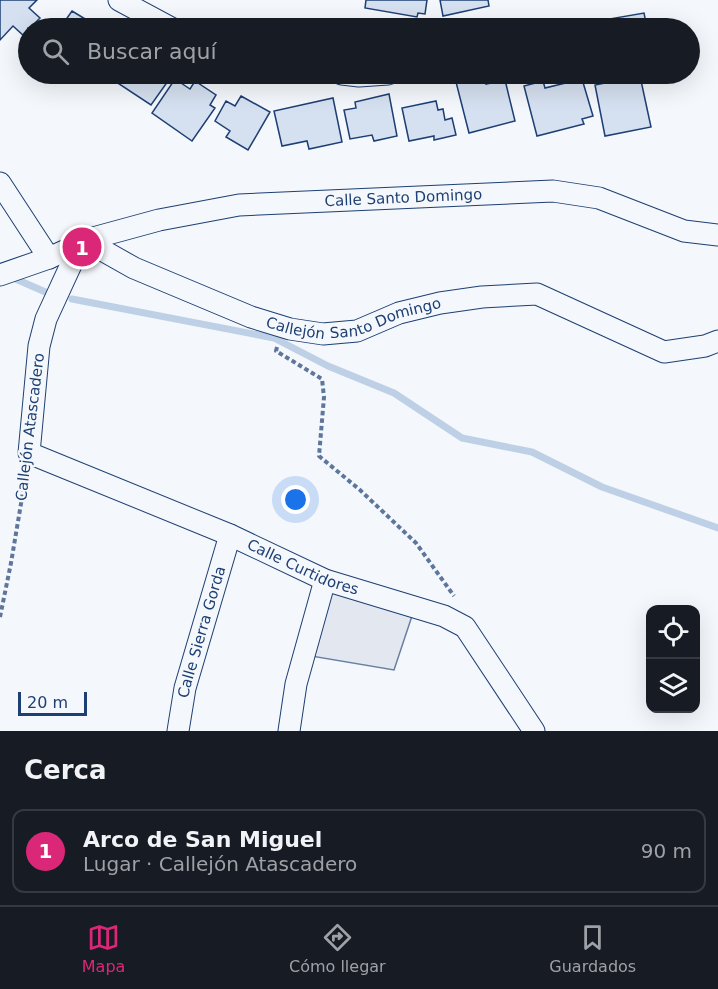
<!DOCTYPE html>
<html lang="es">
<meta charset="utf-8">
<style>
body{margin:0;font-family:"DejaVu Sans",sans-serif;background:#20242c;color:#f1f3f6}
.controls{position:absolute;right:18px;bottom:18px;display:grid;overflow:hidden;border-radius:12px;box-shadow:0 6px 24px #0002}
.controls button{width:54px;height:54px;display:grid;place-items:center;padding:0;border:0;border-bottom:2px solid #363941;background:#171b24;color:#f1f3f6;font:30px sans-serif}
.scale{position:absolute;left:18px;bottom:15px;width:69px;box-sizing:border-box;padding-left:6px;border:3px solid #1d3f73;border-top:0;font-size:16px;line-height:21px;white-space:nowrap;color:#1d3f73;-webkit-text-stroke:4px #f4f7fb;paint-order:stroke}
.you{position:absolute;left:296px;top:500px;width:21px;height:21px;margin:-15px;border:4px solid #fff;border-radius:50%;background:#1a73e8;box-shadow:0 0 0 9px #1a73e833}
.badge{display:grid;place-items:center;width:39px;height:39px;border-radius:50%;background:#db2777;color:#fff;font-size:20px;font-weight:700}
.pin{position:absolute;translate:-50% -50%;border:3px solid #fff;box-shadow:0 2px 6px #0006}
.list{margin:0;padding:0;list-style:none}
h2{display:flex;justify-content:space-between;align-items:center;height:78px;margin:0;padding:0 24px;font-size:26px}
h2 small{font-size:20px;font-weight:400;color:#9ea1a6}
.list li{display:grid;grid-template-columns:39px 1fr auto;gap:18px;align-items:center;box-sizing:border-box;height:84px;margin:0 12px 12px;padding:0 12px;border:2px solid #363941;border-radius:12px}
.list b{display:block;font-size:22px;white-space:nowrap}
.list p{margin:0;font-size:20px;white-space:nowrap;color:#9ea1a6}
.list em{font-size:20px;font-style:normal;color:#9ea1a6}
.icon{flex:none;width:33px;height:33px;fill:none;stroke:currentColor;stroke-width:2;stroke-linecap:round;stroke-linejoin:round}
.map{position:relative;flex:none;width:718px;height:731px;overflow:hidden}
.search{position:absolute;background:#171b24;box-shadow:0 6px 24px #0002;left:18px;right:18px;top:18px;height:66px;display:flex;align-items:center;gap:15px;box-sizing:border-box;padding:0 21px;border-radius:33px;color:#9ea1a6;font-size:22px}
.sheet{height:174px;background:#171b24}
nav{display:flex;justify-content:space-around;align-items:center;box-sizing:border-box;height:84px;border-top:2px solid #363941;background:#171b24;font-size:16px;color:#9ea1a6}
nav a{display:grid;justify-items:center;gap:3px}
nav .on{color:#db2777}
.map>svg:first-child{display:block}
.parking{fill:#e3e8f0;stroke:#687fa3;stroke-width:1.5}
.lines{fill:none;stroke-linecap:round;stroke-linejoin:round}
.stream{stroke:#bed0e5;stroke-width:7}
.building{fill:#d5e0f0;stroke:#1d3f73;stroke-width:1.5}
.street-casing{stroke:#1d3f73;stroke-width:23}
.path{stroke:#5e769c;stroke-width:4;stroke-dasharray:4.5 3;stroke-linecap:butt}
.street{stroke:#f4f7fb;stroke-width:21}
.labels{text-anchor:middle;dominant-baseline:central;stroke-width:4.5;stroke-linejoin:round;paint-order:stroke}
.street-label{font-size:15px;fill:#1d3f73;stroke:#f4f7fb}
</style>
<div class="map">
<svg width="718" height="731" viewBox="0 0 718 731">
<rect width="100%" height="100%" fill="#f4f7fb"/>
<path class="parking" d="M 331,590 L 413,613 L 394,670 L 311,656 Z"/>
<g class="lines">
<path class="stream" d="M 11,277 L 50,294
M 72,299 L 274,338 L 328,366 L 394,393 L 462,438 L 532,452 L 602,487 L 718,528"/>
</g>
<path class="building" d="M 0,0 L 37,0 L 29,8 L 40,18 L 30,28 L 28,28 L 28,30 L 24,36 L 13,26 L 0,40 Z
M 366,0 L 427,0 L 425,14 L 418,13 L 417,17 L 365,8 Z
M 440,0 L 488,0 L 489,6 L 443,16 Z
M 72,11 L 100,28 L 60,28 Z
M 644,13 L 647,28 L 587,28 L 586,23 Z
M 104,74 L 173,74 L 151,105 Z
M 484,75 L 486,84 L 505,80 L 515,121 L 469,133 L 456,82 Z
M 640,76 L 651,127 L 605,136 L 595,85 Z
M 175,79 L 190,89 L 195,81 L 216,95 L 210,105 L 215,108 L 192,141 L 152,113 Z
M 582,79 L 593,116 L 582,119 L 584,124 L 537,136 L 524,86 L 543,81 L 545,88 Z
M 389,94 L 397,136 L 374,141 L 372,135 L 350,139 L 344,110 L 356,108 L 355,102 Z
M 241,96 L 270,112 L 248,150 L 226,137 L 230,131 L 215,121 L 226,101 L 235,106 Z
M 333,98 L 342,142 L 309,149 L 307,141 L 282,146 L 274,111 Z
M 436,101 L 438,110 L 443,109 L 445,120 L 452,118 L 456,135 L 434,140 L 434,136 L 409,141 L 402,108 Z"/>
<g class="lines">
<g class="street-casing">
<g id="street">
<path d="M 119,0 L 171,28"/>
<path d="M 342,74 L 359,76 L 388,74"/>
<path d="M 0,183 L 49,258"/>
<path id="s1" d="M 86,241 L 93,238 L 159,220 L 239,205 L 553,191 L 599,198 L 684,231 L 718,235"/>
<path id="s2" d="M 81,243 L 46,319 L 39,346 L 29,453 L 230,535 L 325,580 L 444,616 L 465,627 L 534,731"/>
<path id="s3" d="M 0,275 L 49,258 L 86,241 L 134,268 L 251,317 L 290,329 L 323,334 L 357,331 L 399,313 L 440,303 L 482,297 L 537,294 L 664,352 L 705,346 L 718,341"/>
<path id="s4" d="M 178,731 L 185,688 L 230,535"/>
<path d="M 289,731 L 296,684 L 325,580"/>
</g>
</g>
<path class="path" d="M 277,347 L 276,351 L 322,379 L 324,397 L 319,456 L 360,490 L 416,543 L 454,596
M 0,617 L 11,563 L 26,474"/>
<use href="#street" class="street"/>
</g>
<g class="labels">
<g class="street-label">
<text stroke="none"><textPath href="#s1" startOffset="322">Calle Santo Domingo</textPath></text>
<text stroke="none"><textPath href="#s3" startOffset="381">Callejón Santo Domingo</textPath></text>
<text transform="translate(30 427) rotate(-83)">Callejón Atascadero</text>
<text stroke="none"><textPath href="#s2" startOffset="516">Calle Curtidores</textPath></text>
<text stroke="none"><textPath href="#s4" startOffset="102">Calle Sierra Gorda</textPath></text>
</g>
</g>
</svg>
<div class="controls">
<button><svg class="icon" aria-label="locate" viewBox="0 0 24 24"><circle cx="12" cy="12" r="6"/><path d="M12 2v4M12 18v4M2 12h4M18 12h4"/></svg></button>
<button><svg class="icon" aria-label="layers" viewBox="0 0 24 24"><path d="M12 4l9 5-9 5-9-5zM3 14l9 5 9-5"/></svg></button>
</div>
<div class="scale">20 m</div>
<div class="you"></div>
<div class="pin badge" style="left:82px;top:247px">1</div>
<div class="search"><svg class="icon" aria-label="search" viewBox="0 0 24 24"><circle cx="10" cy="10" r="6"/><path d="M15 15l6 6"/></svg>Buscar aquí</div>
</div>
<section class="sheet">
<h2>Cerca<small></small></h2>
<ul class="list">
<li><span class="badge">1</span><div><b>Arco de San Miguel</b><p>Lugar · Callejón Atascadero</p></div><em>90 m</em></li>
</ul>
</section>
<nav>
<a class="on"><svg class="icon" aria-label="map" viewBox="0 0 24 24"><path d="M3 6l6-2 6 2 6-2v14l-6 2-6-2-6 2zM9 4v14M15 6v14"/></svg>Mapa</a>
<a><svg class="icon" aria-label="directions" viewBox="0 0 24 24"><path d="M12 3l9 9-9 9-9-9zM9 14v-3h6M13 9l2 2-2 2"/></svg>Cómo llegar</a>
<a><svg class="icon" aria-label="saved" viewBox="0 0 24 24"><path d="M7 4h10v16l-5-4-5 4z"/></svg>Guardados</a>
</nav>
